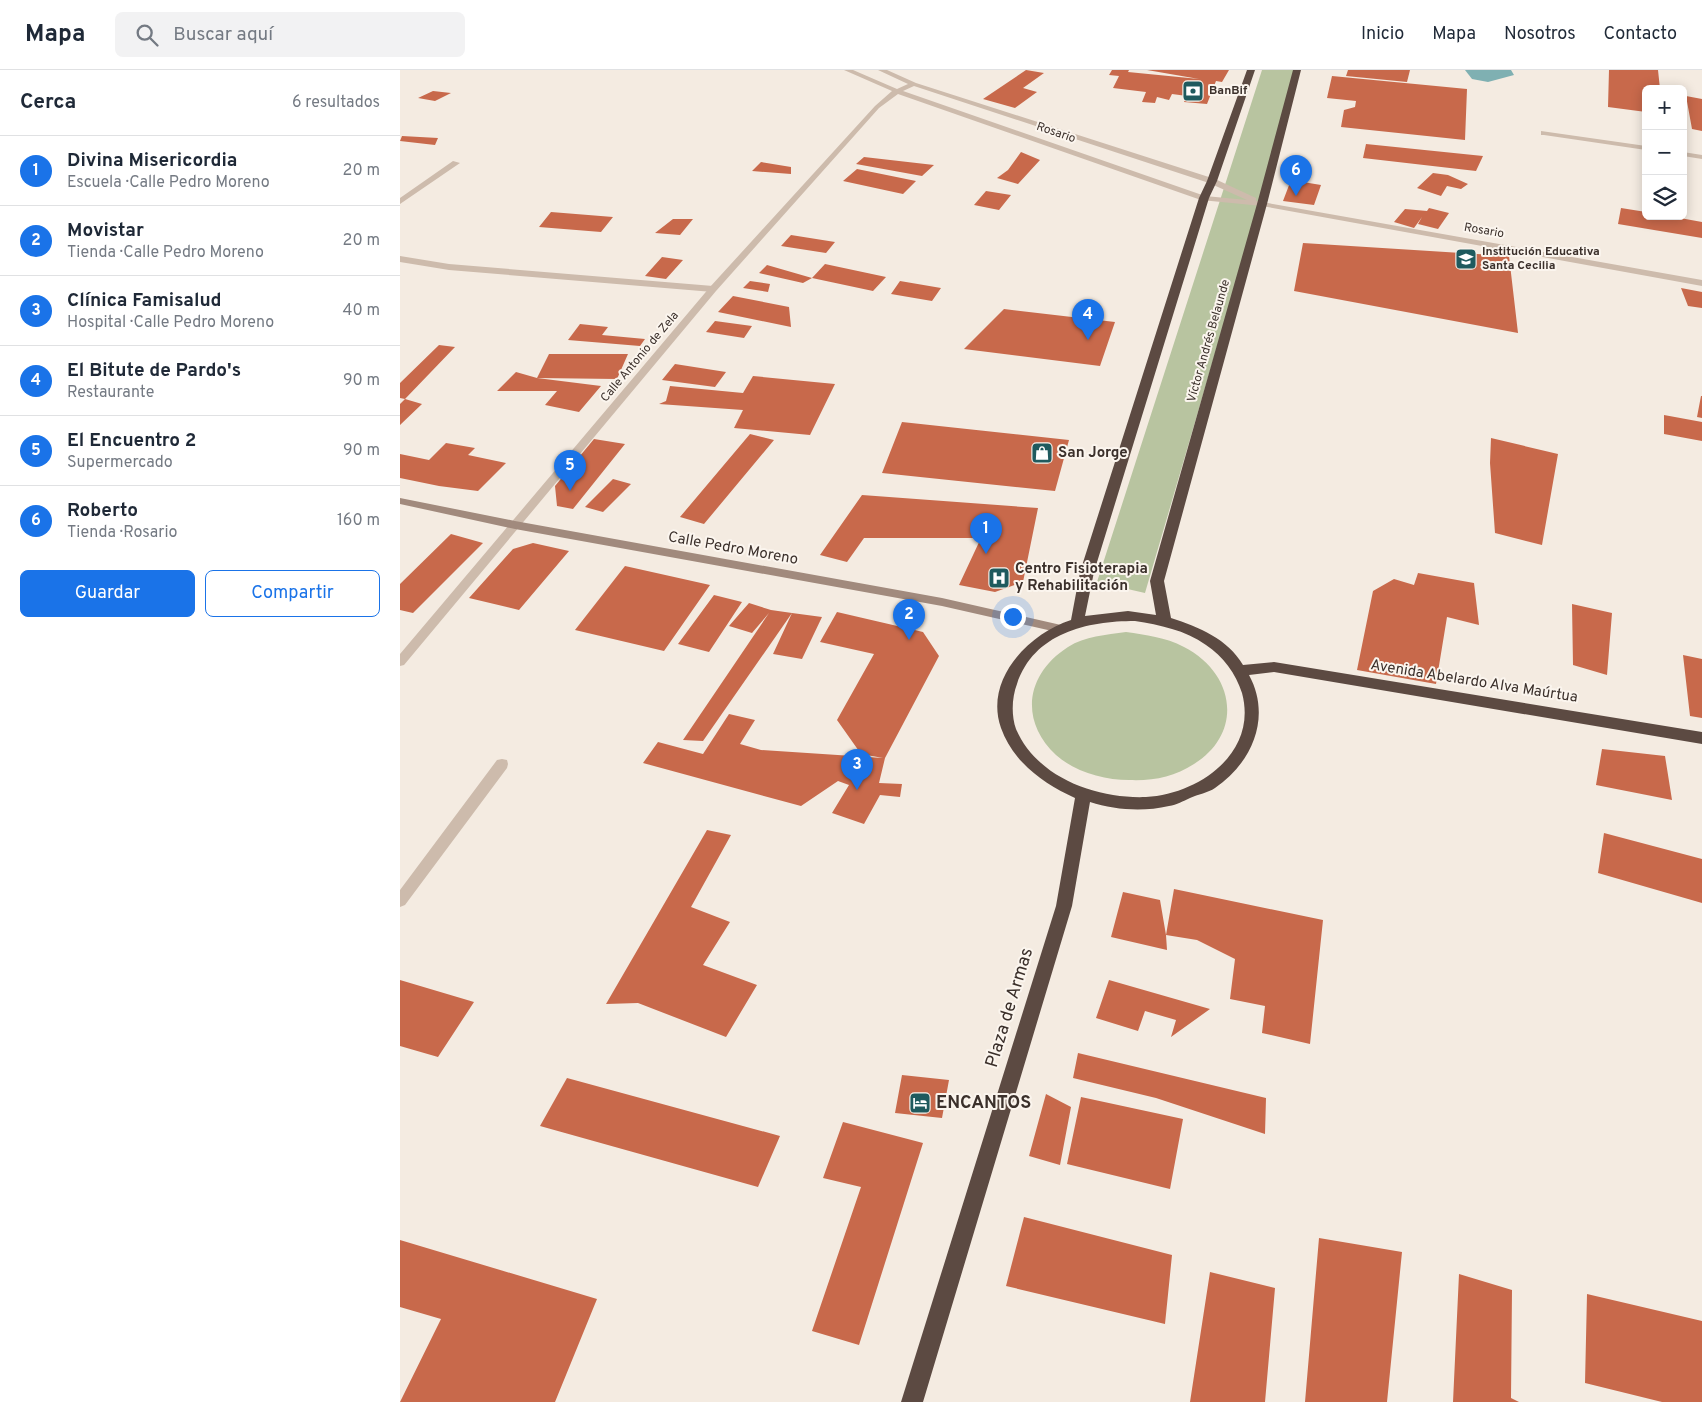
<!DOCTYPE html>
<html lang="es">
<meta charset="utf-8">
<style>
body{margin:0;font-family:Overpass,sans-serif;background:#f2f2f3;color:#1f2937}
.controls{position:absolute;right:15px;top:15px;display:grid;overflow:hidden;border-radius:8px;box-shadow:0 2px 12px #0003}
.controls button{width:45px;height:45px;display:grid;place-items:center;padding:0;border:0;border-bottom:1px solid #e0e1e3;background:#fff;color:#1f2937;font:25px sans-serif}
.you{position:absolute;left:612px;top:546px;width:18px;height:18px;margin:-12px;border:4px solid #fff;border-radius:50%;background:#1a73e8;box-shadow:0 0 0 8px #1a73e833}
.badge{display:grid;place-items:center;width:32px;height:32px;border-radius:50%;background:#1a73e8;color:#fff;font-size:16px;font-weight:700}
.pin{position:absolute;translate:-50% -41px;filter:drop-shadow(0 1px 2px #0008)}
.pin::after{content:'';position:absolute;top:26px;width:18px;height:15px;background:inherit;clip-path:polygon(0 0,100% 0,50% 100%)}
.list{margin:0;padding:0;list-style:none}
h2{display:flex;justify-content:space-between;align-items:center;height:65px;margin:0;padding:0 20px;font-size:21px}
h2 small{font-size:16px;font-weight:400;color:#747a83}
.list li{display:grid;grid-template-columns:32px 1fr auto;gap:15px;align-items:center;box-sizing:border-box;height:70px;padding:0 20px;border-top:1px solid #e0e1e3}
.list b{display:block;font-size:19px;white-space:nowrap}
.list p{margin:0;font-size:16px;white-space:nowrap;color:#747a83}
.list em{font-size:16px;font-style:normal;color:#747a83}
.actions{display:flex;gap:10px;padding:15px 20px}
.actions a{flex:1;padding:11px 0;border:1px solid #1a73e8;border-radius:8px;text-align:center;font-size:18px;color:#1a73e8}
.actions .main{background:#1a73e8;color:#fff}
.icon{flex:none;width:28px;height:28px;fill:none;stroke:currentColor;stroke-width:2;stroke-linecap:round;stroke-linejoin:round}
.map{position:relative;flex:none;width:1302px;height:1332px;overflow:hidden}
header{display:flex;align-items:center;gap:30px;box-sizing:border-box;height:70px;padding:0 25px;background:#fff;border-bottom:1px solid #e0e1e3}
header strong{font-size:24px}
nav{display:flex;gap:28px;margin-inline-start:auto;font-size:18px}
.search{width:350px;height:45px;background:#f2f2f3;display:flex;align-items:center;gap:12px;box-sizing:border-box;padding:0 18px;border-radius:8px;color:#747a83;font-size:19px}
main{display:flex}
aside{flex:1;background:#fff}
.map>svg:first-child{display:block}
.green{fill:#b8c4a0}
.water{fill:#7fb0b2}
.building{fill:#c8694b}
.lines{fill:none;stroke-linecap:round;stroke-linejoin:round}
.lane{fill:#cdbbac;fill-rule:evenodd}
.street{fill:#cdbbac;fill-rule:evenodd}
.secondary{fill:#a18a7d;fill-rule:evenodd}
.highway{fill:#5c4a42;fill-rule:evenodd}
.labels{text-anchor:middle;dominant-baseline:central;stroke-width:4;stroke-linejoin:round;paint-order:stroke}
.far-poi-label{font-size:12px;font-weight:bold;fill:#3b302b;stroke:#fbf5ee;text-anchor:start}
.far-street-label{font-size:12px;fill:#3b302b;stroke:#fbf5ee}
.poi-label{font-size:15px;font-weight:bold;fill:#3b302b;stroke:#fbf5ee;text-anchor:start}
.street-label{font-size:15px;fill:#3b302b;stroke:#fbf5ee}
.near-street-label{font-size:18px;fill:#3b302b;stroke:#fbf5ee}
.near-poi-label{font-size:18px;font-weight:bold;fill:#3b302b;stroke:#fbf5ee;text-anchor:start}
</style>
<header>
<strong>Mapa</strong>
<div class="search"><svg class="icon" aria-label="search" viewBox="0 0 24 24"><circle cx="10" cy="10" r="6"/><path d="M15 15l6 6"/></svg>Buscar aquí</div>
<nav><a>Inicio</a><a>Mapa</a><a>Nosotros</a><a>Contacto</a></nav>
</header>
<main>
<aside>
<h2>Cerca<small>6 resultados</small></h2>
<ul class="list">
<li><span class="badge">1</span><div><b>Divina Misericordia</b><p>Escuela · Calle Pedro Moreno</p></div><em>20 m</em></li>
<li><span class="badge">2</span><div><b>Movistar</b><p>Tienda · Calle Pedro Moreno</p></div><em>20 m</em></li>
<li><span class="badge">3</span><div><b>Clínica Famisalud</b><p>Hospital · Calle Pedro Moreno</p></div><em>40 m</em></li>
<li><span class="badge">4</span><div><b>El Bitute de Pardo's</b><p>Restaurante</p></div><em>90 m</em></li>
<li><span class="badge">5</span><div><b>El Encuentro 2</b><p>Supermercado</p></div><em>90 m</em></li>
<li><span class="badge">6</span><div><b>Roberto</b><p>Tienda · Rosario</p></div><em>160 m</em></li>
</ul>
<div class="actions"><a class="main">Guardar</a><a>Compartir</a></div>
</aside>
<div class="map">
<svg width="1302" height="1332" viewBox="0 0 1302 1332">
<rect width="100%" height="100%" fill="#f4ebe1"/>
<path class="green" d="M 862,0 L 898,0 L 745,523 L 697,512 Z
M 726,562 C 746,565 765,567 784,577 C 835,603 844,663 794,694 C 774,707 753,711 729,710 C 704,710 675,702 656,685 C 619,650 626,604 668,577 C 685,566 706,565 726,562 Z"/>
<path class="water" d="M 1065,0 L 1111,0 L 1114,5 L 1088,12 L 1072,9 Z"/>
<path class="building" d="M 626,0 L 644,3 L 623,18 L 637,22 L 615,38 L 583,29 Z
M 712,0 L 729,0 L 728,2 L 799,9 L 747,0 L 829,0 L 822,12 L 816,11 L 807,34 L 784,32 L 787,26 L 772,24 L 769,30 L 757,27 L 755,33 L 742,32 L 746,22 L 713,18 L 719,6 L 709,5 Z
M 948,0 L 1010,0 L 1007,12 L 946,6 Z
M 1209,0 L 1258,0 L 1260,19 L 1246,19 L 1246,42 L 1208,37 Z
M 932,6 L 1067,19 L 1065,70 L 941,57 L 944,40 L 955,37 L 956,31 L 927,28 Z
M 33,21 L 51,23 L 35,31 L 18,28 Z
M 1286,26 L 1302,29 L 1302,61 L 1292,59 Z
M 2,66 L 38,68 L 35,75 L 0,71 Z
M 966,74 L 1083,86 L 1076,101 L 963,88 Z
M 621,82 L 640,90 L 618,114 L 597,108 L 608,100 Z
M 464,87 L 534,95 L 522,106 L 456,94 Z
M 361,92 L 391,97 L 391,104 L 352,101 Z
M 457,99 L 516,111 L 503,124 L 443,111 Z
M 1033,103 L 1048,105 L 1068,114 L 1061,119 L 1047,116 L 1041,126 L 1017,118 Z
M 891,110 L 921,115 L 914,135 L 883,131 Z
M 586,121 L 611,125 L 599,140 L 574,135 Z
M 1029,138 L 1049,143 L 1038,159 L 1018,154 L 1022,147 L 1014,158 L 994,152 L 1005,139 L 1027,141 Z
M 1221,138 L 1246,142 L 1246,146 L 1269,146 L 1302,152 L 1302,168 L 1218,154 Z
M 151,142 L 213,147 L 201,162 L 139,157 Z
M 273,149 L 293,149 L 280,165 L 255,163 Z
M 391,165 L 435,172 L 426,183 L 381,176 Z
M 903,173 L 1109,186 L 1118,263 L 894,221 Z
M 262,187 L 283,190 L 266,209 L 245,206 Z
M 425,194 L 486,207 L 473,221 L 412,208 Z
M 367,195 L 412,208 L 403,213 L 359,203 Z
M 350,211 L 370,214 L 368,222 L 343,218 Z
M 500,211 L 541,218 L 532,231 L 491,224 Z
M 1281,218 L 1302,222 L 1302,238 L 1288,236 Z
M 333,226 L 389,237 L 391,257 L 318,242 Z
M 604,239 L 715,252 L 700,296 L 564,279 Z
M 315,251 L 352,256 L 344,268 L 306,262 Z
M 180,254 L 208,257 L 202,265 L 245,269 L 240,276 L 168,270 Z
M 39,275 L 55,277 L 5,329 L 0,328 L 0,313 Z
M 149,284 L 228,284 L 217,309 L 137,308 L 201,316 L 179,342 L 145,335 L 157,321 L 97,321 L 116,302 L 137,308 Z
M 275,294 L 326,302 L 315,317 L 262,310 Z
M 353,306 L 435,314 L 410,365 L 334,358 L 343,340 L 259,334 L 266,331 L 270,316 L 343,323 Z
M 1301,326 L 1302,326 L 1302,348 L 1297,347 Z
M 5,329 L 22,334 L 0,355 L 0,334 Z
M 1264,345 L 1302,352 L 1302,371 L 1264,364 Z
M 502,352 L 669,370 L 655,421 L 482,403 Z
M 350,364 L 374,370 L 304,454 L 280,447 Z
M 1091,368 L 1158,384 L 1142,475 L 1095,463 L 1090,393 Z
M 194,369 L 225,374 L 173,439 L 157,436 L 155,416 Z
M 46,373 L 75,378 L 68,385 L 106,393 L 78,421 L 39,416 L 0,408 L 0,384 L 29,390 Z
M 213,409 L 231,414 L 203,442 L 185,437 Z
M 462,425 L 638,438 L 623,512 L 595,522 L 559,515 L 581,468 L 464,468 L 447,492 L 420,485 Z
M 51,464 L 83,473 L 13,543 L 0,540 L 0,514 Z
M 133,473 L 169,481 L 119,540 L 69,528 L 113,479 Z
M 225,496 L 310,515 L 264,581 L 175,560 Z
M 1018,503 L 1074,513 L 1079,555 L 1047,547 L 1036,614 L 957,600 L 973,521 L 994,509 L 1014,515 Z
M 314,525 L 342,532 L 309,582 L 278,574 Z
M 349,533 L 371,540 L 392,543 L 303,671 L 283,670 L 369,543 L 352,563 L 329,556 Z
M 1172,534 L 1212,543 L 1207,605 L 1173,595 Z
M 437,542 L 523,562 L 539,586 L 485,688 L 479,713 L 502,714 L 500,727 L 480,725 L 464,754 L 432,743 L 449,715 L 438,711 L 401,736 L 243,693 L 258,672 L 303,684 L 329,644 L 355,650 L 340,674 L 361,680 L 483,688 L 461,684 L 437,650 L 474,584 L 420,572 Z
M 392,543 L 422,547 L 402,589 L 373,584 Z
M 1283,585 L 1302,589 L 1302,648 L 1290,646 Z
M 1202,679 L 1265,686 L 1272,730 L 1196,715 Z
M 307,760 L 331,765 L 291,837 L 330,852 L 303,895 L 357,915 L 326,967 L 238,933 L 206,934 Z
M 1204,763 L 1302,789 L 1302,833 L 1198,803 Z
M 774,819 L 923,850 L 910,974 L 862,963 L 865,936 L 830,929 L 835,889 L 797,870 L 766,865 Z
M 723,822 L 760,830 L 766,865 L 767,880 L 711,867 Z
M 0,910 L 74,932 L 38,987 L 0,976 Z
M 709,910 L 810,939 L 771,967 L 776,950 L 745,941 L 738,961 L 696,948 Z
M 678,983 L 866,1028 L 865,1064 L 756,1028 L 673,1008 Z
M 502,1005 L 549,1010 L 542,1048 L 495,1043 Z
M 167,1008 L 380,1066 L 358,1117 L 140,1056 Z
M 646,1024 L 671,1037 L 660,1095 L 629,1086 Z
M 681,1027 L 783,1049 L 770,1119 L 667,1094 Z
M 443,1052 L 523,1073 L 459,1275 L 412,1261 L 461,1117 L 423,1108 Z
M 624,1147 L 772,1185 L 765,1254 L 606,1216 Z
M 919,1168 L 1002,1182 L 987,1332 L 905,1332 Z
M 0,1170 L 197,1229 L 155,1332 L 0,1332 L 41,1249 L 0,1237 Z
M 810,1202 L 875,1218 L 865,1332 L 790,1332 Z
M 1059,1204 L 1112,1220 L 1111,1328 L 1119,1332 L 1053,1332 Z
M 1187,1224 L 1302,1251 L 1302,1332 L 1262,1332 L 1185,1313 Z"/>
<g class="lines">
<path class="lane" d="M 53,91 L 60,93 L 0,134 L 0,128 Z
M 0,186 L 49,194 L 313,216 L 317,219 L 313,222 L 49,200 L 0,192 Z"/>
<path class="street" d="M 444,0 L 453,0 L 497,19 L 508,14 L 478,0 L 487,0 L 516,13 L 815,109 L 856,128 L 856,131 L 1302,210 L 1302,216 L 862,136 L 801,130 L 498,24 L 479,38 L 316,221 L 4,595 L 0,596 L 0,584 L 310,217 L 475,36 L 492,21 ZM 514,16 L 809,113 L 847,130 L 805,126 L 503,21 Z
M 1141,61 L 1246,76 L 1246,80 L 1144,65 L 1141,65 Z
M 1283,82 L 1302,85 L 1302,89 L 1283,86 Z
M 102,689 L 107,690 L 108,694 L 107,698 L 5,835 L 0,837 L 0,820 L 97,690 Z"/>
<path class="secondary" d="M 0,428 L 115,451 L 542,528 L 661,555 L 667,559 L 661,563 L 542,536 L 115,459 L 0,434 Z"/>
<path class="highway" d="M 847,0 L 855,0 L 817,111 L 809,128 L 694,502 L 685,546 L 728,541 L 756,545 L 750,511 L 857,134 L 893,0 L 901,0 L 867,134 L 764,511 L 771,548 C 799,557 828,569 843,595 L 874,592 L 1302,662 L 1302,674 L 874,602 L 849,605 C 872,647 852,693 815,718 C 808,723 798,724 790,728 C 783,731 777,735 769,736 C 743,742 715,740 690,732 L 672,836 L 523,1332 L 501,1332 L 656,836 L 675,728 C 644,714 613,692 601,658 C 584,610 628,564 671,550 L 680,502 L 799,128 L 807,111 ZM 735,551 C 760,555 785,560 806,575 C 823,586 836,604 842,623 C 858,682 800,724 746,727 C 697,729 637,708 616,659 C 611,645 612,627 617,614 C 634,563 687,551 735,551 Z"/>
</g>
<defs>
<g id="bank-square" transform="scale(1.125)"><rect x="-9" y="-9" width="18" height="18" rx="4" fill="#1f5a5e" stroke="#fbf5ee"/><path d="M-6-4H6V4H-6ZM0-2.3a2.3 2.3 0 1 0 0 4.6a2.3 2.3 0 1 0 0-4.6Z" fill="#fff"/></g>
<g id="school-square" transform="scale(1.125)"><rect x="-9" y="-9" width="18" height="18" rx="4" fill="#1f5a5e" stroke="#fbf5ee"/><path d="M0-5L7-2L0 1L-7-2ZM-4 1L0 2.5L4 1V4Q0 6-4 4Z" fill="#fff"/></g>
<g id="shop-square" transform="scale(1.125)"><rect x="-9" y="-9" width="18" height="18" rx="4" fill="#1f5a5e" stroke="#fbf5ee"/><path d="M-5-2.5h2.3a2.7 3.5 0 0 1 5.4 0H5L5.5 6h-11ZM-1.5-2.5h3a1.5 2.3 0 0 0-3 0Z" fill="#fff"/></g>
<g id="hospital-square" transform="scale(1.125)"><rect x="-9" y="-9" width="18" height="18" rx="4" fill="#1f5a5e" stroke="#fbf5ee"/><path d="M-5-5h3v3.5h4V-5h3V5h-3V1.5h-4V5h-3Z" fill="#fff"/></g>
<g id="hotel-square" transform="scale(1.125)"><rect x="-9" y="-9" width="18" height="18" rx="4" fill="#1f5a5e" stroke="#fbf5ee"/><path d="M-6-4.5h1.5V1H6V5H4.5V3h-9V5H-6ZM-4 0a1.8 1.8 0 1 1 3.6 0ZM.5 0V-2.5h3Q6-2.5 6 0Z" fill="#fff"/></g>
</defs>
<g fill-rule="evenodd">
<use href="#bank-square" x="793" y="21"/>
<use href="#school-square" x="1066" y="189"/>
<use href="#shop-square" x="642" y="383"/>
<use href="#hospital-square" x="599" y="508"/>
<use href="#hotel-square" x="520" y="1033"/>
</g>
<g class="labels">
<g class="far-poi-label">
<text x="809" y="21">BanBif</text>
<text x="1082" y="182">Institución Educativa<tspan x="1082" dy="14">Santa Cecilia</tspan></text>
</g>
<g class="far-street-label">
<text transform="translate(656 63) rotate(19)">Rosario</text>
<text transform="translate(1084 161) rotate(10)">Rosario</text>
<text transform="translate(809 271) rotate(-74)">Víctor Andrés Belaunde</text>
<text transform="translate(240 287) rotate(-50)">Calle Antonio de Zela</text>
</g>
<g class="poi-label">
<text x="658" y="383">San Jorge</text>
<text x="615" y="499">Centro Fisioterapia<tspan x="615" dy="17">y Rehabilitación</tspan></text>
</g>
<g class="street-label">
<text transform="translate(333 479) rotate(10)">Calle Pedro Moreno</text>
<text transform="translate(1074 612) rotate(9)">Avenida Abelardo Alva Maúrtua</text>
</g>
<g class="near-street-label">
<text transform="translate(610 938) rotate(-73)">Plaza de Armas</text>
</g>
<g class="near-poi-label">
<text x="536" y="1033">ENCANTOS</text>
</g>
</g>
</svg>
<div class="controls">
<button>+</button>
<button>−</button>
<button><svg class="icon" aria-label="layers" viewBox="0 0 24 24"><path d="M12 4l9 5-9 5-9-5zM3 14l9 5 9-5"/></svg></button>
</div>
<div class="you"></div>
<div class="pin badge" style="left:586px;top:484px">1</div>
<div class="pin badge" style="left:509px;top:570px">2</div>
<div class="pin badge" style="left:457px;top:720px">3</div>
<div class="pin badge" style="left:688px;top:270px">4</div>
<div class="pin badge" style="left:170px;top:421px">5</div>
<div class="pin badge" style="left:896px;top:126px">6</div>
</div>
</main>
